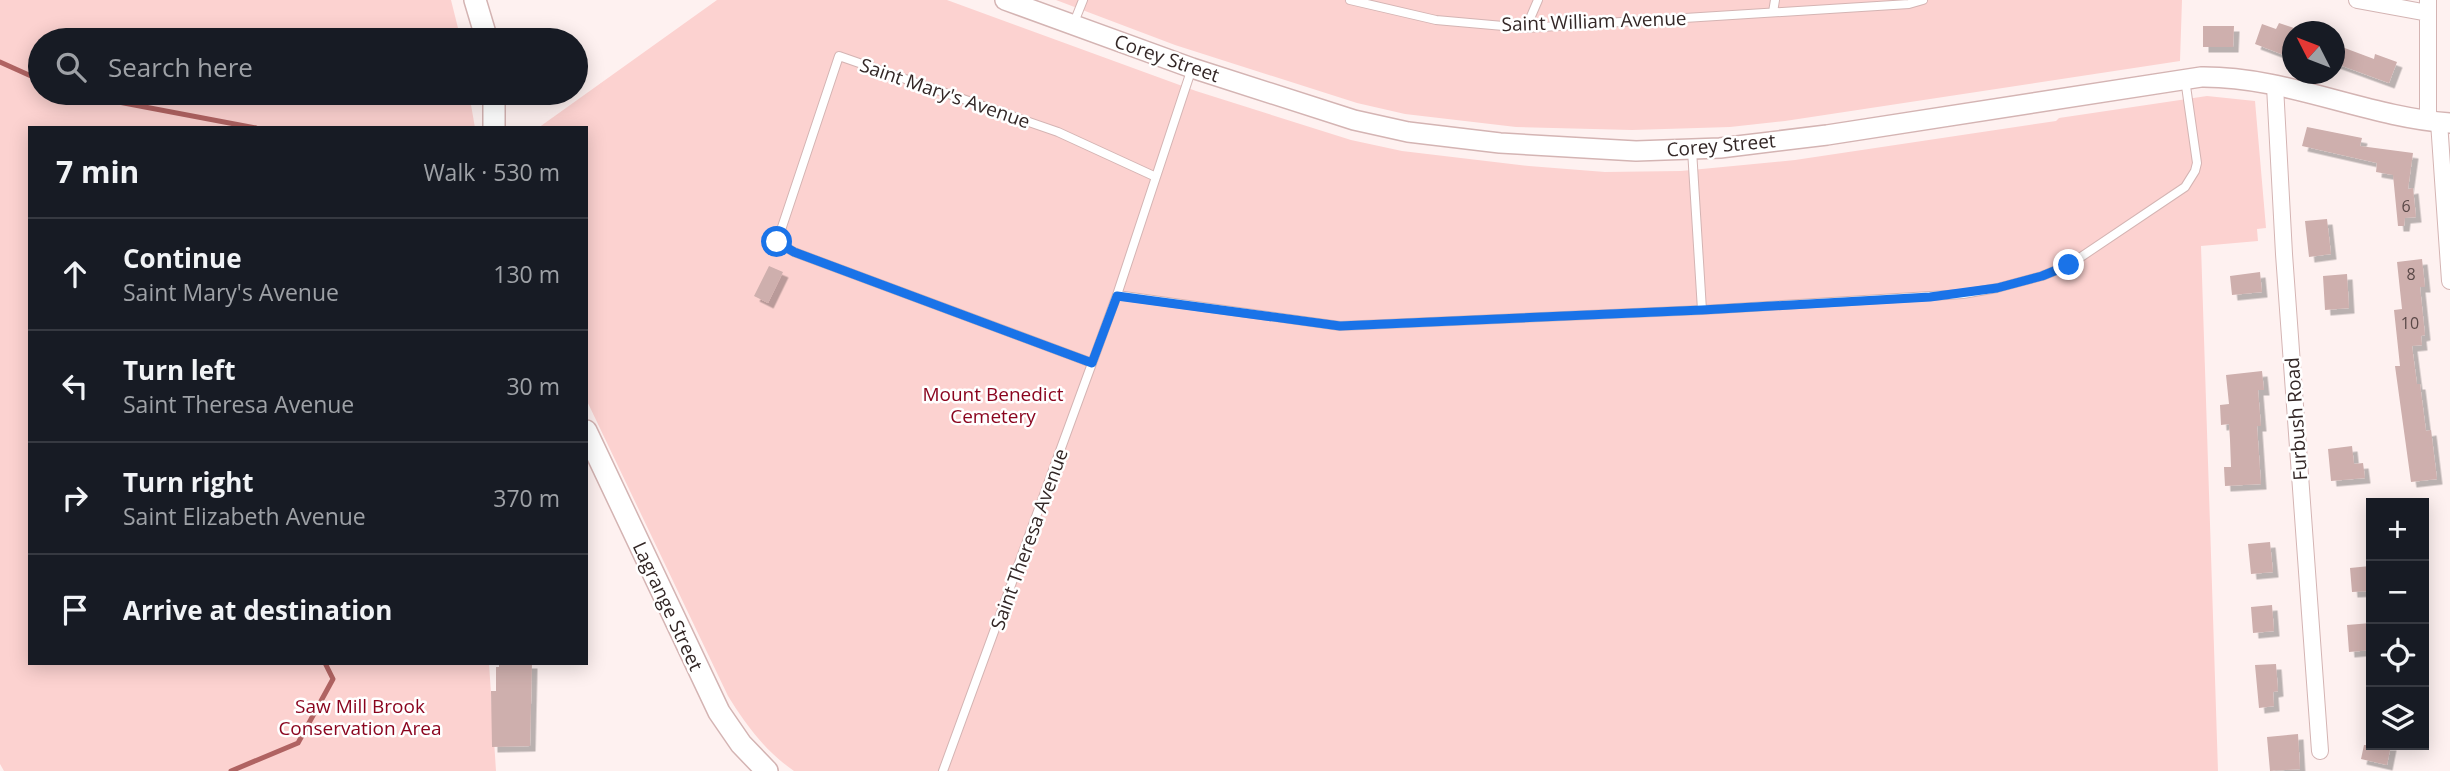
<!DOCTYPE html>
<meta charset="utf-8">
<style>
body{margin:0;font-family:"Open Sans",sans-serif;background:#20242c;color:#f1f3f6}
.controls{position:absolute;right:21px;bottom:21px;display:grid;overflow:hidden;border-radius:0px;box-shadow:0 4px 18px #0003}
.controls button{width:63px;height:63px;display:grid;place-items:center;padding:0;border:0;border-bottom:2px solid #363941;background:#171b24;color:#f1f3f6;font:35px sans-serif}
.compass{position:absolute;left:2282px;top:21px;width:63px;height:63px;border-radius:50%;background:#171b24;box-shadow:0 4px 18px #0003;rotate:312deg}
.stop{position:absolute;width:21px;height:21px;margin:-16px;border:5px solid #1a73e8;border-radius:50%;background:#fff}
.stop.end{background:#1a73e8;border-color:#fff;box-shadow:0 2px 7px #0008}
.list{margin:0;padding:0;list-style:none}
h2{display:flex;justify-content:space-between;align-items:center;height:91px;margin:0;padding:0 28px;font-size:30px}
h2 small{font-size:23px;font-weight:400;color:#9ea1a6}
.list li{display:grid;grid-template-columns:46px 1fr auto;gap:21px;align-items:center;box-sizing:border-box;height:112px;padding:0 28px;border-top:2px solid #363941}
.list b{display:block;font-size:26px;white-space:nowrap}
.list p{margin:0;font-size:23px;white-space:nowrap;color:#9ea1a6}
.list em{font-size:23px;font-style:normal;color:#9ea1a6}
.icon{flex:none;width:38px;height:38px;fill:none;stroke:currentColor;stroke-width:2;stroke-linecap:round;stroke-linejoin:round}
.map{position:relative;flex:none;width:2450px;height:771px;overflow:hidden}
.search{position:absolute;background:#171b24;box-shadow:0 4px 18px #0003;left:28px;top:28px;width:560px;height:77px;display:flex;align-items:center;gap:18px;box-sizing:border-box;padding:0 24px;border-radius:38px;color:#9ea1a6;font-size:26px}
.panel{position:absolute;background:#171b24;box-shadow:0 4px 18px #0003;left:28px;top:126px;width:560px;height:539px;border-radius:0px}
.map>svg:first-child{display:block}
.green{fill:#fcd2d0}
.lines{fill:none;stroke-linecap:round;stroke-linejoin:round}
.stream{stroke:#b06362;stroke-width:5}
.building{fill:#ceafad;filter:url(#shadow)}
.service-casing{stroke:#d4b4b3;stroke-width:10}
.minor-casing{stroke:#d4b4b3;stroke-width:18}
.tertiary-casing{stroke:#d4b4b3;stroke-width:22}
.secondary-casing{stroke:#d4b4b3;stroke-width:24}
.service{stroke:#fff;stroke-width:8}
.minor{stroke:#fff;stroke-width:16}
.tertiary{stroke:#fff;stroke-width:19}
.secondary{stroke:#fff;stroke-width:21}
.route{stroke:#1a73e8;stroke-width:9}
.labels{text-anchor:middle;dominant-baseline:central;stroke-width:5;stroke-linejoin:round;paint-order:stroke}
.number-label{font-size:16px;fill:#5a4948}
.street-label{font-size:19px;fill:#332726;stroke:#fff}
.park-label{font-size:19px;fill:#8a041e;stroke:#fff}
</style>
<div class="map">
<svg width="2450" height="771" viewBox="0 0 2450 771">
<defs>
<filter id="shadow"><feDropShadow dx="5.5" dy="5.5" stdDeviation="0" flood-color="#0004"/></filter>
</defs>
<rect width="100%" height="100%" fill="#fef1f0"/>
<path class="green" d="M 0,0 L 451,0 L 461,40 L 40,40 L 40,93 L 469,93 L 475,128 L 30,128 L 30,663 L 489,663 L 496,771 L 4,771 L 0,764 Z
M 717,0 L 947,0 L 1196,91 L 1351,140 L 1402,151 L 1529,166 L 1605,172 L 1681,171 L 1795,160 L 2056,121 L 2059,118 L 2207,96 L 2255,101 L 2266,228 L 2257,229 L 2258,241 L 2201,246 L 2218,771 L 794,771 C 766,752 746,725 728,696 L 586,399 L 586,128 L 538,128 Z
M 1056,0 L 2182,0 L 2180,61 L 1785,121 L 1730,127 L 1632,130 L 1516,127 L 1405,114 L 1357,103 L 1175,45 Z"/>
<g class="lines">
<path class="stream" d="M 0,62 L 40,80
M 71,93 L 256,128
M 231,771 L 298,743 L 333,679 L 325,663"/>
</g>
<path class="building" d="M 2279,23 L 2294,28 L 2284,55 L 2255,44 L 2262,24 L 2276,29 Z
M 2203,26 L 2234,26 L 2233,47 L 2203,47 Z
M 2334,44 L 2374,59 L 2375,54 L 2397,62 L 2389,83 L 2334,63 Z
M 2307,127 L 2362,138 L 2360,146 L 2413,153 L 2408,189 L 2413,188 L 2416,217 L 2405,218 L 2404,226 L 2398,226 L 2393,175 L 2376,172 L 2377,163 L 2302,146 Z
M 2327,219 L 2331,254 L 2309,257 L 2305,221 Z
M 2422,259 L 2425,287 L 2420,287 L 2425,335 L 2421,336 L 2422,345 L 2412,346 L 2417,384 L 2420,384 L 2426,431 L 2431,430 L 2437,479 L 2411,482 L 2395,366 L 2400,366 L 2394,310 L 2402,309 L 2397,262 Z
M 769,266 L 783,272 L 768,303 L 754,296 Z
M 2260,272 L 2262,292 L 2232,295 L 2230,276 Z
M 2347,274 L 2349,308 L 2325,310 L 2323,276 Z
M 2262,371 L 2264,390 L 2258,390 L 2261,426 L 2257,426 L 2261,484 L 2225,486 L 2224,467 L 2231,467 L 2230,440 L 2229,424 L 2221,425 L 2220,405 L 2229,404 L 2226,375 Z
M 2352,446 L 2354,464 L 2363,463 L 2365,478 L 2331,481 L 2328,449 Z
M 2270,542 L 2273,572 L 2251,574 L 2248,544 Z
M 2370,566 L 2371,591 L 2352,592 L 2350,568 Z
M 2272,605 L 2274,631 L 2253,633 L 2251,607 Z
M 2371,623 L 2371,650 L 2349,652 L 2347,625 Z
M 499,663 L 532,663 L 530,746 L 492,747 L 491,691 L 496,691 L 496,667 L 499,667 Z
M 2276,664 L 2278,691 L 2273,692 L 2274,706 L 2259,708 L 2255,665 Z
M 2298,734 L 2300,769 L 2270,771 L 2267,737 Z
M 2364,745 L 2391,745 L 2387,765 L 2361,759 Z"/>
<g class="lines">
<g class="service-casing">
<path id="service" d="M 1350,0 L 1436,20 L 1526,28 L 1909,4 L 1923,0
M 1773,12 L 1775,0
M 1073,25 L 1083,0
M 1526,28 L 1538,0
M 1692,150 L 1702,310
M 1117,295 L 1340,326 L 1702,310 L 1963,294 L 1997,288 L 2042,276 L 2069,265 L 2185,187 L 2195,171 L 2197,163 L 2185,79
M 1092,363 L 794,252 L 777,242 L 839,56 L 1058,132 L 1156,177
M 943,771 L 1117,295 L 1192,68"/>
</g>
<g class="minor-casing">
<path id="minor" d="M 2357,0 L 2428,13
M 2275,86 L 2284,254 L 2320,751
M 2428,121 L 2428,0
M 2439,122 L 2450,281"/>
</g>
<g class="tertiary-casing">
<path id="tertiary" d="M 1005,0 L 1192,68 L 1354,120 L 1408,132 L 1500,143 L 1636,151 L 1720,148 L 1827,135 L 2201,77 C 2286,76 2366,117 2450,123"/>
</g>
<g class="secondary-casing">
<path id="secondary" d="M 475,0 L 487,40
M 494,93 L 494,128
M 586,431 L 719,712 L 741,744 L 767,771"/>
</g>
<use href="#service" class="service"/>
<use href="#minor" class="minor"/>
<use href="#tertiary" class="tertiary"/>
<use href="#secondary" class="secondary"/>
</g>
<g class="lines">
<path class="route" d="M 777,242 L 794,252 L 1092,363 L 1117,296 L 1340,326 L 1702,310 L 1930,297 L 1997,288 L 2042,276 L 2069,265"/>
</g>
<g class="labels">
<g class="number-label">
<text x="2406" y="206">6</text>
<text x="2411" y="274">8</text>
<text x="2410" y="323">10</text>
</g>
<g class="street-label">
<text transform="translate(1594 21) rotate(-2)">Saint William Avenue</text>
<text transform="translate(1167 58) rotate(19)">Corey Street</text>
<text transform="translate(945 93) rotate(19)">Saint Mary's Avenue</text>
<text transform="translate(1721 145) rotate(-5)">Corey Street</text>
<text transform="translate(2296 419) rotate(-94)">Furbush Road</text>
<text transform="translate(1029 539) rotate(-70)">Saint Theresa Avenue</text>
<text transform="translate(668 606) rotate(65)">Lagrange Street</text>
</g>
<g class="park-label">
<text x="993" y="394">Mount Benedict<tspan x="993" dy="22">Cemetery</tspan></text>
<text x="360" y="706">Saw Mill Brook<tspan x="360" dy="22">Conservation Area</tspan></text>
</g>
</g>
</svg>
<div class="controls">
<button>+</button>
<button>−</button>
<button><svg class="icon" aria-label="locate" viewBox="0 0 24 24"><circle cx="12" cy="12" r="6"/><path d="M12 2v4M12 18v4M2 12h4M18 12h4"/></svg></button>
<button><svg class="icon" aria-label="layers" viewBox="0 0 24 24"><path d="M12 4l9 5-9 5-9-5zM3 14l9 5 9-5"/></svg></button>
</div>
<svg class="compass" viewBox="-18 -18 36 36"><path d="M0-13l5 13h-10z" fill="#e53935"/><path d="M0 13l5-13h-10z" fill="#9ea1a6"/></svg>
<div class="stop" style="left:777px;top:242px"></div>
<div class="stop end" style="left:2069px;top:265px"></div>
<div class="search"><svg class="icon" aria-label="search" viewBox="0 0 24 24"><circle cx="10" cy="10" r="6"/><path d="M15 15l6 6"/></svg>Search here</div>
<section class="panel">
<h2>7 min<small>Walk · 530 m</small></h2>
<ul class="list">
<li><svg class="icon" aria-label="ahead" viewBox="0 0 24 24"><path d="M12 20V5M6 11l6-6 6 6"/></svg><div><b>Continue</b><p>Saint Mary's Avenue</p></div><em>130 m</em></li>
<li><svg class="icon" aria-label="left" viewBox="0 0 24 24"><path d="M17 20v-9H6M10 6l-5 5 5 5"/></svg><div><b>Turn left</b><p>Saint Theresa Avenue</p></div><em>30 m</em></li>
<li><svg class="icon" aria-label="right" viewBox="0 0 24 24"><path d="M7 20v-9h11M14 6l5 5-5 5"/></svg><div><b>Turn right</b><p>Saint Elizabeth Avenue</p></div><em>370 m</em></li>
<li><svg class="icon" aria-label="arrive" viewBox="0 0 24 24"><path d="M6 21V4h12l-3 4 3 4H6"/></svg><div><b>Arrive at destination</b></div></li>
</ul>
</section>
</div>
